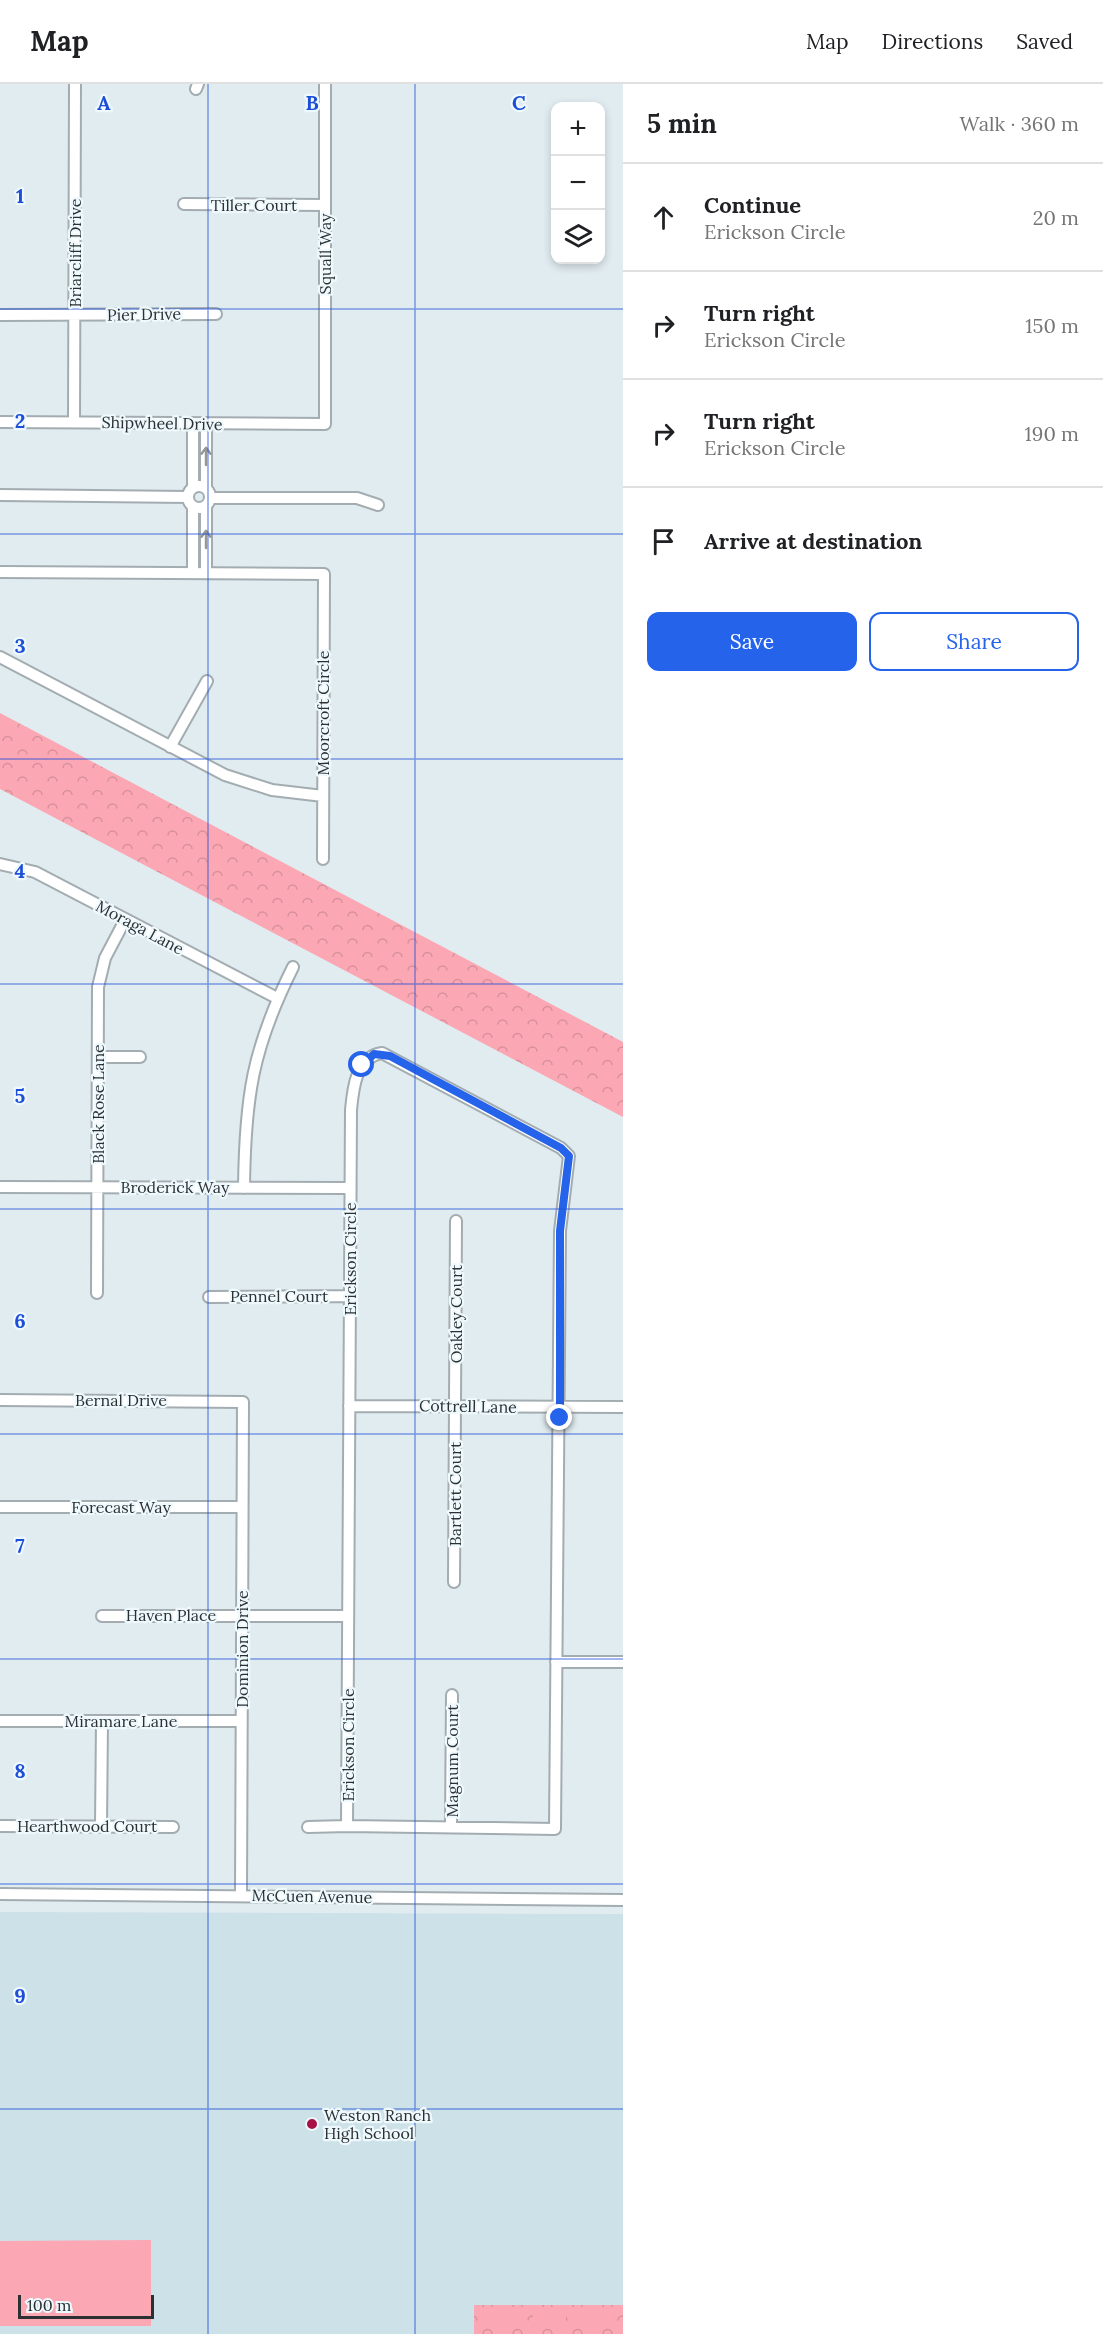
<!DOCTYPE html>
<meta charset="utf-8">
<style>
body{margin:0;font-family:Lora,serif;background:#f6f6f6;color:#202124}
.controls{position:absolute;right:18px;top:18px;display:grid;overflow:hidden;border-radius:12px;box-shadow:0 3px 9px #0003}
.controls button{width:54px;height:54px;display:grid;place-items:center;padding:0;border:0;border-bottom:2px solid #e0e0e0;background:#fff;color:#202124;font:30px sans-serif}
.scale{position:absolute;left:18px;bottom:15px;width:136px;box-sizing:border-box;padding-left:6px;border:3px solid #2c3032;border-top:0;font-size:16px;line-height:21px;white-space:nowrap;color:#2c3032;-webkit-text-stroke:4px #eef9fd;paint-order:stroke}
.stop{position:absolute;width:18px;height:18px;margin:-14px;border:4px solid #2563eb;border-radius:50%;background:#fff}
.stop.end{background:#2563eb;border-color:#fff;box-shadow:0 2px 6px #0008}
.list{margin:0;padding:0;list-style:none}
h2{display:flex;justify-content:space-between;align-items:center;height:78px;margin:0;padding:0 24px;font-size:26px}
h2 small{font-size:20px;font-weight:400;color:#757577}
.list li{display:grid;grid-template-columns:39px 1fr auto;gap:18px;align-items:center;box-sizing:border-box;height:108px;padding:0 24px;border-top:2px solid #e0e0e0}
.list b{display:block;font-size:22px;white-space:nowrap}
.list p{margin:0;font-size:20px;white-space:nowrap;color:#757577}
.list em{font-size:20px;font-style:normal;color:#757577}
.actions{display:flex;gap:12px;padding:18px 24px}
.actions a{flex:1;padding:14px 0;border:2px solid #2563eb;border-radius:12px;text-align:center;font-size:21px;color:#2563eb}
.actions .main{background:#2563eb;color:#fff}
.icon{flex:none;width:33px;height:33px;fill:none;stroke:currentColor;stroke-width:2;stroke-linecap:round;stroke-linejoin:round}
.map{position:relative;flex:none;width:623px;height:2250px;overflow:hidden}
header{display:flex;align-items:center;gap:36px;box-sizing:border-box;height:84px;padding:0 30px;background:#fff;border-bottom:2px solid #e0e0e0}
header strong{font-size:28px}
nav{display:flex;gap:33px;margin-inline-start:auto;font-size:21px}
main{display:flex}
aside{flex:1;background:#fff}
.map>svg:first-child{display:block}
.built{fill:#cde1e8}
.park{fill:url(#park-crowns)}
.pitch{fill:#fca7b4}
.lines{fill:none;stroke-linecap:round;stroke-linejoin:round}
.street-casing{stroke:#a3adb1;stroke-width:14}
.street{stroke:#fff;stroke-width:10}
.oneway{stroke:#969898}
.route{stroke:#2563eb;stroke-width:8}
.grid{fill:none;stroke:#1d4ed8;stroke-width:1.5;stroke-opacity:0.55}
.poi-dot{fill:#a71145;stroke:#eef9fd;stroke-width:2}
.labels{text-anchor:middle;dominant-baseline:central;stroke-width:4.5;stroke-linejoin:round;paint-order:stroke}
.street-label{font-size:16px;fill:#2c3032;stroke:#eef9fd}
.poi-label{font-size:16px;fill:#2c3032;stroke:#eef9fd;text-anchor:start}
.grid-label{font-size:20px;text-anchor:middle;font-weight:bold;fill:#1d4ed8;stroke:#eef9fd;stroke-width:4.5;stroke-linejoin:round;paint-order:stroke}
</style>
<header>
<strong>Map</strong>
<nav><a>Map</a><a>Directions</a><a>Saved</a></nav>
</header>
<main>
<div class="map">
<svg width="623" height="2250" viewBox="0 0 623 2250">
<defs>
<pattern id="park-crowns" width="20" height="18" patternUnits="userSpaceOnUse" patternTransform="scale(1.5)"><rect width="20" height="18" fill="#fca7b4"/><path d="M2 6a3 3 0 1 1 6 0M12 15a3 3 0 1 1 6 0" fill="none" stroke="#d8909b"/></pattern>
</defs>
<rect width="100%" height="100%" fill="#e1ecf0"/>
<path class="built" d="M 0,1828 L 623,1830 L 623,2250 L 0,2250 Z"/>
<path class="park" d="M 0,629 L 623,958 L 623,1033 L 0,705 Z
M 474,2221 L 623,2221 L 623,2250 L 474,2250 Z"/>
<path class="pitch" d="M 151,2156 L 151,2242 L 0,2242 L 0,2157 Z
M 483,2226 L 516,2226 L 516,2241 L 483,2241 Z
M 533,2226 L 566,2226 L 566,2241 L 533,2241 Z
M 583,2226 L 616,2226 L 616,2241 L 583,2241 Z"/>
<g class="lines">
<g class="street-casing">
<path id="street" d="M 196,5 L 198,0
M 184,120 L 325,121
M 0,231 L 216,230
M 0,338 L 325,340 L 325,0
M 74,338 L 75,0
M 193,339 L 193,404
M 206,339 L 206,404
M188 413a11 11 0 1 1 22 0a11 11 0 1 1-22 0Z
M 0,411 L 188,413
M 210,414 L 357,414 L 378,421
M 206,423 L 206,488
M 0,488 L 324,490 L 323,775
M 193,488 L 193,423
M 0,573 L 225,691 L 272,706 L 323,712
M 170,663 L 207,597
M 0,780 L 35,788 L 277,914
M 98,973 L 140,973
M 0,1103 L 350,1104
M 244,1104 C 245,1014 252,965 293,883
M 97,1209 L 98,903 L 105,874 L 125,836
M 209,1213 L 349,1212
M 0,1316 L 243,1318 L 241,1811
M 349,1322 L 623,1323
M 0,1423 L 242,1423
M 454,1498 L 456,1137
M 102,1532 L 348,1532
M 556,1578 L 623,1578
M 0,1637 L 241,1637
M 0,1742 L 173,1743
M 101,1742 L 102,1637
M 308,1743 L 347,1742 L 555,1745 L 560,1147 L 569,1072 L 561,1064 L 382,969 C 356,973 353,1004 351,1026 L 347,1742
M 451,1743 L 452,1611
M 0,1810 L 623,1816"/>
</g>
<use href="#street" class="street"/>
</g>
<defs><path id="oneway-shaft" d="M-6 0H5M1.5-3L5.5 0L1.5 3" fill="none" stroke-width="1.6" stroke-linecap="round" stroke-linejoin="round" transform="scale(1.5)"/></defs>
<g class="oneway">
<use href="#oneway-shaft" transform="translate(206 372) rotate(-90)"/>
<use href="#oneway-shaft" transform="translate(206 455) rotate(-90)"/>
</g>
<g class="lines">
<path class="route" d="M 362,981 L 374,970 L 390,972 L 561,1064 L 569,1072 L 560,1147 L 560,1334"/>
</g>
<path class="grid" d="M 208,0 L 208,2250M 415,0 L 415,2250M 0,225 L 623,225M 0,450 L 623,450M 0,675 L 623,675M 0,900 L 623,900M 0,1125 L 623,1125M 0,1350 L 623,1350M 0,1575 L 623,1575M 0,1800 L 623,1800M 0,2025 L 623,2025"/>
<circle class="poi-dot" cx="312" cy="2040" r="6"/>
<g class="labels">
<g class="street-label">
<text x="254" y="121">Tiller Court</text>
<text transform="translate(75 169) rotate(-90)">Briarcliff Drive</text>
<text transform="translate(325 170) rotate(-90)">Squall Way</text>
<text transform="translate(144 230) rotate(-1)">Pier Drive</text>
<text transform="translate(162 339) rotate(1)">Shipwheel Drive</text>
<text transform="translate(323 629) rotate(-90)">Moorcroft Circle</text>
<text transform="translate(140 843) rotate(28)">Moraga Lane</text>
<text transform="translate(98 1020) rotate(-90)">Black Rose Lane</text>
<text x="175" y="1103">Broderick Way</text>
<text transform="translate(350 1175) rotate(-90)">Erickson Circle</text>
<text x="279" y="1212">Pennel Court</text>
<text transform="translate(456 1230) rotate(-90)">Oakley Court</text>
<text x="121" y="1316">Bernal Drive</text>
<text transform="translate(468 1322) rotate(1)">Cottrell Lane</text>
<text transform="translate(455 1410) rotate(-90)">Bartlett Court</text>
<text x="121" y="1423">Forecast Way</text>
<text x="171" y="1531">Haven Place</text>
<text transform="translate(242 1565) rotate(-90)">Dominion Drive</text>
<text x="121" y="1637">Miramare Lane</text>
<text transform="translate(348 1661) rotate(-90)">Erickson Circle</text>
<text transform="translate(452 1677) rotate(-90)">Magnum Court</text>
<text x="87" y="1742">Hearthwood Court</text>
<text transform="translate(312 1812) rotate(1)">McCuen Avenue</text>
</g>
<g class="poi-label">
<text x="324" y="2031">Weston Ranch<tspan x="324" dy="18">High School</tspan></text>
</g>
</g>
<g class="grid-label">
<text x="104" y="26">A</text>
<text x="312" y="26">B</text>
<text x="519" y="26">C</text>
<text x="20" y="119">1</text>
<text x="20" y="344">2</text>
<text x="20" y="569">3</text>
<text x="20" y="794">4</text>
<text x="20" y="1019">5</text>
<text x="20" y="1244">6</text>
<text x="20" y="1469">7</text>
<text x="20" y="1694">8</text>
<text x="20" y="1919">9</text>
</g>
</svg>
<div class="controls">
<button>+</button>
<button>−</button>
<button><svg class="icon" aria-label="layers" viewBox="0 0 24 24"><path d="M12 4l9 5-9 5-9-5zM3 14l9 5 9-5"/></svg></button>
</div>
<div class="scale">100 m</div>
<div class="stop" style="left:362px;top:981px"></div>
<div class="stop end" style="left:560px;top:1334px"></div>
</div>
<aside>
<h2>5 min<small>Walk · 360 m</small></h2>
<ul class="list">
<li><svg class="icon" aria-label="ahead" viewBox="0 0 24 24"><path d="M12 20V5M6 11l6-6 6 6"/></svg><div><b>Continue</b><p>Erickson Circle</p></div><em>20 m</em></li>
<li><svg class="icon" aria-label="right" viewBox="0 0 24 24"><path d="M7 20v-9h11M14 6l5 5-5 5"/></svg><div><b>Turn right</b><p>Erickson Circle</p></div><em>150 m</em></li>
<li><svg class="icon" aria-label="right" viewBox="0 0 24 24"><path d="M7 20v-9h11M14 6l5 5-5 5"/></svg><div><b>Turn right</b><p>Erickson Circle</p></div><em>190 m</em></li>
<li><svg class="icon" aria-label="arrive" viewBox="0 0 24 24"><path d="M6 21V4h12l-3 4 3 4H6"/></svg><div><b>Arrive at destination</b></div></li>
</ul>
<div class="actions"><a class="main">Save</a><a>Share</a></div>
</aside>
</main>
